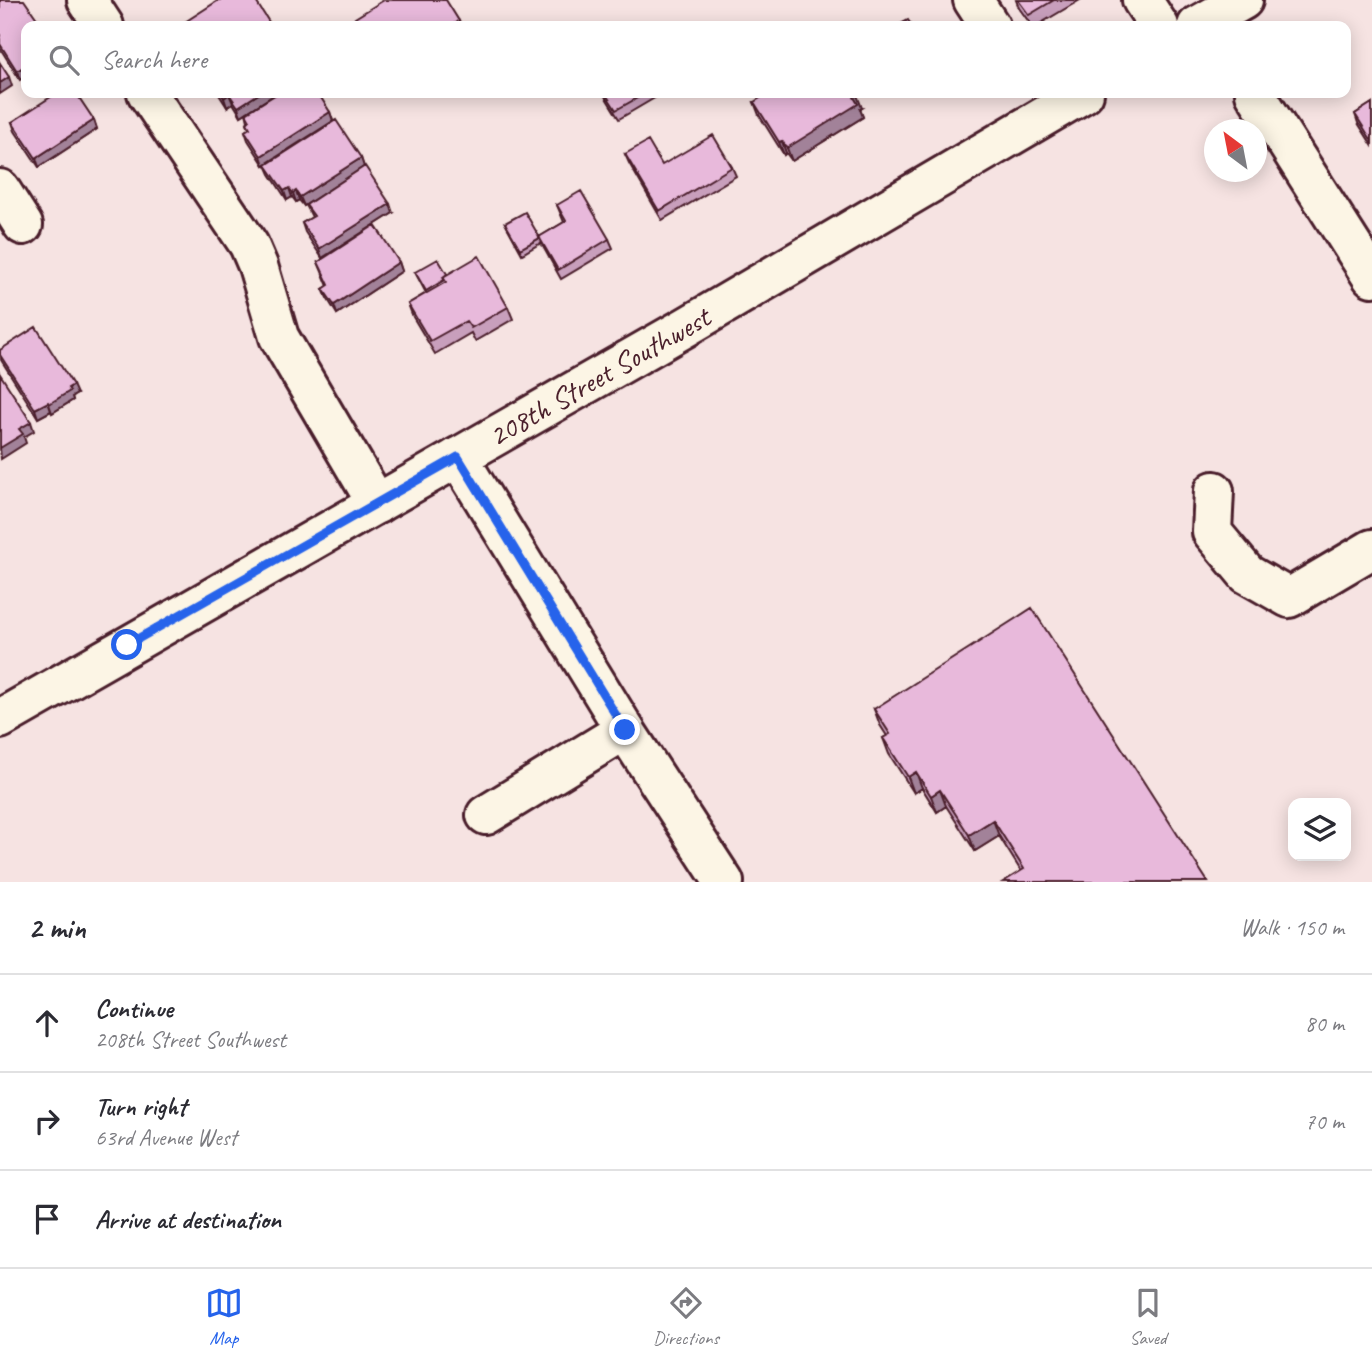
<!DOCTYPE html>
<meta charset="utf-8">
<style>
body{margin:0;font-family:Caveat,sans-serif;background:#f2f2f3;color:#2b2b33}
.controls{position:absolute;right:21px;bottom:21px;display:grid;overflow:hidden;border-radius:14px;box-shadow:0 4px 18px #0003}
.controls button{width:63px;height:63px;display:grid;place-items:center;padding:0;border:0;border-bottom:2px solid #e1e1e2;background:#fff;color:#2b2b33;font:35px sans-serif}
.compass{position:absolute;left:1204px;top:119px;width:63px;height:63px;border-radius:50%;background:#fff;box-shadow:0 4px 18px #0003;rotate:328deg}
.stop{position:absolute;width:21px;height:21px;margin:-16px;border:5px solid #2563eb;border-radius:50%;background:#fff}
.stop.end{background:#2563eb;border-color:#fff;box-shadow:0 2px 7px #0008}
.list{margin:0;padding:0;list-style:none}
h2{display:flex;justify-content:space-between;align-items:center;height:91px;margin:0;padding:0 28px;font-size:30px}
h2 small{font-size:23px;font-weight:400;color:#7c7c81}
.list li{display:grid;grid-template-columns:46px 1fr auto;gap:21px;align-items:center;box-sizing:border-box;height:98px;padding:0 28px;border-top:2px solid #e1e1e2}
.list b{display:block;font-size:26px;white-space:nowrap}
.list p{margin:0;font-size:23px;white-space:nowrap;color:#7c7c81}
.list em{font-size:23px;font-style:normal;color:#7c7c81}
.icon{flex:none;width:38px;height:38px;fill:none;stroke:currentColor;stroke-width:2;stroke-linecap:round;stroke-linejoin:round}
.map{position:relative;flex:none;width:1372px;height:882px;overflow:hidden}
.search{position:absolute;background:#fff;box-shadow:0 4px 18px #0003;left:21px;right:21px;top:21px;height:77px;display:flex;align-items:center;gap:18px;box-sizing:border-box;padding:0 24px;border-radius:14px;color:#7c7c81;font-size:26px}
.sheet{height:385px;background:#fff}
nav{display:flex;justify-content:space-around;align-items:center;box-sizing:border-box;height:98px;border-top:2px solid #e1e1e2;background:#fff;font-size:19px;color:#7c7c81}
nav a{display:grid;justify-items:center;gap:4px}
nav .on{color:#2563eb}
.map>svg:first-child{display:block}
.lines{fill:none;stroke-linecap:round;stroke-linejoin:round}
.minor-casing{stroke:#4a1f2b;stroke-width:44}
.minor{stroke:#fcf5e5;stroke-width:38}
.wall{fill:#c89fbc;stroke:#4a1f2b;stroke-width:2}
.shaded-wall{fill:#a28299;stroke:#4a1f2b;stroke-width:2}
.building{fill:#e8b9db;stroke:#4a1f2b;stroke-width:2}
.route{stroke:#2563eb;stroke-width:9}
.labels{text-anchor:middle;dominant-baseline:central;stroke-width:7;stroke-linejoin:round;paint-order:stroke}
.street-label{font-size:30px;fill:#4a1f2b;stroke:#fcf5e5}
</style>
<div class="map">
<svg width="1372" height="882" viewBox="0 0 1372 882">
<rect width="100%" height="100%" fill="#f6e3e2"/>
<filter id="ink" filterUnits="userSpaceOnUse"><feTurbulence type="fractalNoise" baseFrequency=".0143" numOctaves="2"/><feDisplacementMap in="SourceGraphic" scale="14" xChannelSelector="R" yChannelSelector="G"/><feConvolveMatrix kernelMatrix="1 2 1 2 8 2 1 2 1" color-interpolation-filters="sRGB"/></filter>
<g filter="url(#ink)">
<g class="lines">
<g class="minor-casing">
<g id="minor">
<path d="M 87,0 L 104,26"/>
<path d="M 973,0 L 990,26"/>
<path d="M 1142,0 L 1159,26"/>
<path d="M 1197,26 L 1243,0"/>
<path d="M 147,93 L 249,245 L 258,266 L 279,337 L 377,504"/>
<path d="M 1255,93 L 1372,277"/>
<path d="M 0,189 L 23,225"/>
<path d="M 458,457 L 625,730 L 724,882"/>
<path d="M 1214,491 L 1212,532 L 1247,574 L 1289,598 L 1372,549"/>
<path id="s1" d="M 0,719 L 686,327 L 1084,93"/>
<path d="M 486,815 L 625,730"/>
</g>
</g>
<use href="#minor" class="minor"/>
</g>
<path class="wall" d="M 0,0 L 20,80 L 0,48 Z
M 1016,0 L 1080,0 L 1036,26 L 1032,26 L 1019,8 Z
M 218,93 L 277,93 L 241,116 L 233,103 L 227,107 Z
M 603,93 L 663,93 L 619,119 Z
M 754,102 L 862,108 L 860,109 L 863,117 L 792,161 L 786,153 L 784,155 L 759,115 Z
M 1372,103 L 1372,145 L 1358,123 L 1355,114 Z
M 330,112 L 333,121 L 264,165 L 248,140 L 245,131 L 249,128 L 247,123 L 248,121 L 246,113 Z
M 94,120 L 97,129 L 39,167 L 15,131 L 12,122 Z
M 625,154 L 662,165 L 732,167 L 736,176 L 662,220 L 629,163 Z
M 361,158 L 364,167 L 304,206 L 299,200 L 296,202 L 292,197 L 287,200 L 270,174 L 266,165 Z
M 306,205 L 393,213 L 322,258 L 305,232 L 302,223 L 312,217 Z
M 557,205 L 609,239 L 613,248 L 561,279 L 541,243 L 522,254 L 505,223 L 539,237 L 564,222 Z
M 318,262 L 399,262 L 402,271 L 337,314 L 327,298 L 323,289 L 328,286 Z
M 415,272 L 447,274 L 508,307 L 513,319 L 475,341 L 471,333 L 435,354 L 413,317 L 408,304 L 426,293 Z
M 0,350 L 77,394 L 72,397 L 73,400 L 52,413 L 51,411 L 38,418 L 1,360 Z
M 874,709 L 1208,882 L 1021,871 L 999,836 L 975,851 L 946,806 L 937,812 L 922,788 L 914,793 L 889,754 L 883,738 L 887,736 L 880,725 Z"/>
<path class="shaded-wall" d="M 459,21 L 461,26 L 450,26 Z
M 26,65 L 26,76 L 20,80 L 17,71 Z
M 9,77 L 12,86 L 0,94 L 0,83 Z
M 260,93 L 277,93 L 241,116 L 238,107 Z
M 229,94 L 233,103 L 227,107 L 224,98 Z
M 857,95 L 862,108 L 860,109 L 863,117 L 792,161 L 787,148 Z
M 330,112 L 333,121 L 264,165 L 261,156 Z
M 94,120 L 97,129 L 39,167 L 36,158 Z
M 782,141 L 786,153 L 784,155 L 779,142 Z
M 361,158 L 364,167 L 304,206 L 300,197 Z
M 289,188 L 292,197 L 287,200 L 284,191 Z
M 296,191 L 299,200 L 296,202 L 293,193 Z
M 390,204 L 393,213 L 322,258 L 319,249 Z
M 399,262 L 402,271 L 337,314 L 334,305 Z
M 73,385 L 77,394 L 72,397 L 73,400 L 52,413 L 49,404 Z
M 48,402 L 51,411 L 38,418 L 35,409 Z
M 31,422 L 34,431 L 24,437 L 26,443 L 1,459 L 0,448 L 19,429 Z
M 916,772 L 922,788 L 914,793 L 908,777 Z
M 940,790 L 946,806 L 937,812 L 931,796 Z
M 993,820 L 999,836 L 975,851 L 969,835 Z"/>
<path class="building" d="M 0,0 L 24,0 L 42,26 L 26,26 L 26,65 L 17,71 L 0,44 Z
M 219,0 L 255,0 L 269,22 L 263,26 L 188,26 L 185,22 Z
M 384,0 L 446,0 L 459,21 L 450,26 L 360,26 L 355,18 Z
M 1018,0 L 1054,0 L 1029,15 Z
M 908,20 L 912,26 L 897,26 Z
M 0,63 L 9,77 L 0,83 Z
M 57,93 L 76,93 L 94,120 L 36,158 L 12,122 Z
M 221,93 L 260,93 L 238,107 L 229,94 L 224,98 Z
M 278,93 L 318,93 L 330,112 L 261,156 L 245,131 L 250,128 L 247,123 L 250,120 L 246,113 Z
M 605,93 L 646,93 L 616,110 Z
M 768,93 L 856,93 L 857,95 L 854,97 L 858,104 L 787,148 L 782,141 L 779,142 L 754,102 Z
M 1372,103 L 1372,141 L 1355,114 Z
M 336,120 L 361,158 L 300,197 L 296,191 L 293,193 L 289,188 L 284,191 L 266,165 Z
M 713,135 L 732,167 L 659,211 L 625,154 L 648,141 L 662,165 Z
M 365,166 L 390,204 L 319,249 L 302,223 L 314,216 L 306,205 Z
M 581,191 L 609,239 L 558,270 L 539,237 L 566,221 L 557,205 Z
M 525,212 L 540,238 L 520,249 L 505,223 Z
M 375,225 L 399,262 L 334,305 L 323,289 L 329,285 L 318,262 Z
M 479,256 L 508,307 L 471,328 L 466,321 L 430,341 L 408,304 L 446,282 L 443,277 Z
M 438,259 L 447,274 L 443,277 L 444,280 L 426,291 L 415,272 Z
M 36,327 L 73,385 L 68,388 L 70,391 L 49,404 L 48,402 L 35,409 L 0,355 L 0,350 Z
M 0,374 L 31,422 L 19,429 L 23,434 L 0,448 Z
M 1032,608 L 1208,882 L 1003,882 L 1024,869 L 993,820 L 969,835 L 940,790 L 931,796 L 916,772 L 908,777 L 883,738 L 890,734 L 874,709 Z"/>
</g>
<g class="lines" filter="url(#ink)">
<path class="route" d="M 127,645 L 458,457 L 625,730"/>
</g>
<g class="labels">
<g class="street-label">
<text stroke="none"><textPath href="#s1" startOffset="690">208th Street Southwest</textPath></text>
</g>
</g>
</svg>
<div class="controls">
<button><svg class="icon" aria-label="layers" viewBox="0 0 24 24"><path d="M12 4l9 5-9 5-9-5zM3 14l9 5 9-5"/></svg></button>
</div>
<svg class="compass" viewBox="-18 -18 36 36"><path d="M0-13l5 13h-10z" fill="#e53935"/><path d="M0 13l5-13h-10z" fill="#7c7c81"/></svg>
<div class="stop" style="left:127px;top:645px"></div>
<div class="stop end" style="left:625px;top:730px"></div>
<div class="search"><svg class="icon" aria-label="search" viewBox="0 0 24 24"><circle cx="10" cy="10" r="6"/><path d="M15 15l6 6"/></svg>Search here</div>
</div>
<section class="sheet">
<h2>2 min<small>Walk · 150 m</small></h2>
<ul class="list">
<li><svg class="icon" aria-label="ahead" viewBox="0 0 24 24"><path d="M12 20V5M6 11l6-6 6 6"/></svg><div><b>Continue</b><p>208th Street Southwest</p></div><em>80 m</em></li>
<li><svg class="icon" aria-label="right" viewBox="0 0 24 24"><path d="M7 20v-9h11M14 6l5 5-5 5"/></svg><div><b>Turn right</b><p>63rd Avenue West</p></div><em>70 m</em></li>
<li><svg class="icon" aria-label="arrive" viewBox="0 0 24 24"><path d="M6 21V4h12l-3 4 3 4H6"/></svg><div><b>Arrive at destination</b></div></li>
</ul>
</section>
<nav>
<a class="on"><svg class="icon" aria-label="map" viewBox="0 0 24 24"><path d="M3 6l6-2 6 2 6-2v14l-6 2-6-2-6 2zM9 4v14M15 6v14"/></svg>Map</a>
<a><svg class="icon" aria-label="directions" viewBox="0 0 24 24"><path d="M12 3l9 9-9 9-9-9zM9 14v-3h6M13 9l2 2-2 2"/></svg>Directions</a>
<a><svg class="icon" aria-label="saved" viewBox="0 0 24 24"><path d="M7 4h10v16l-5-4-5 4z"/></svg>Saved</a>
</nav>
